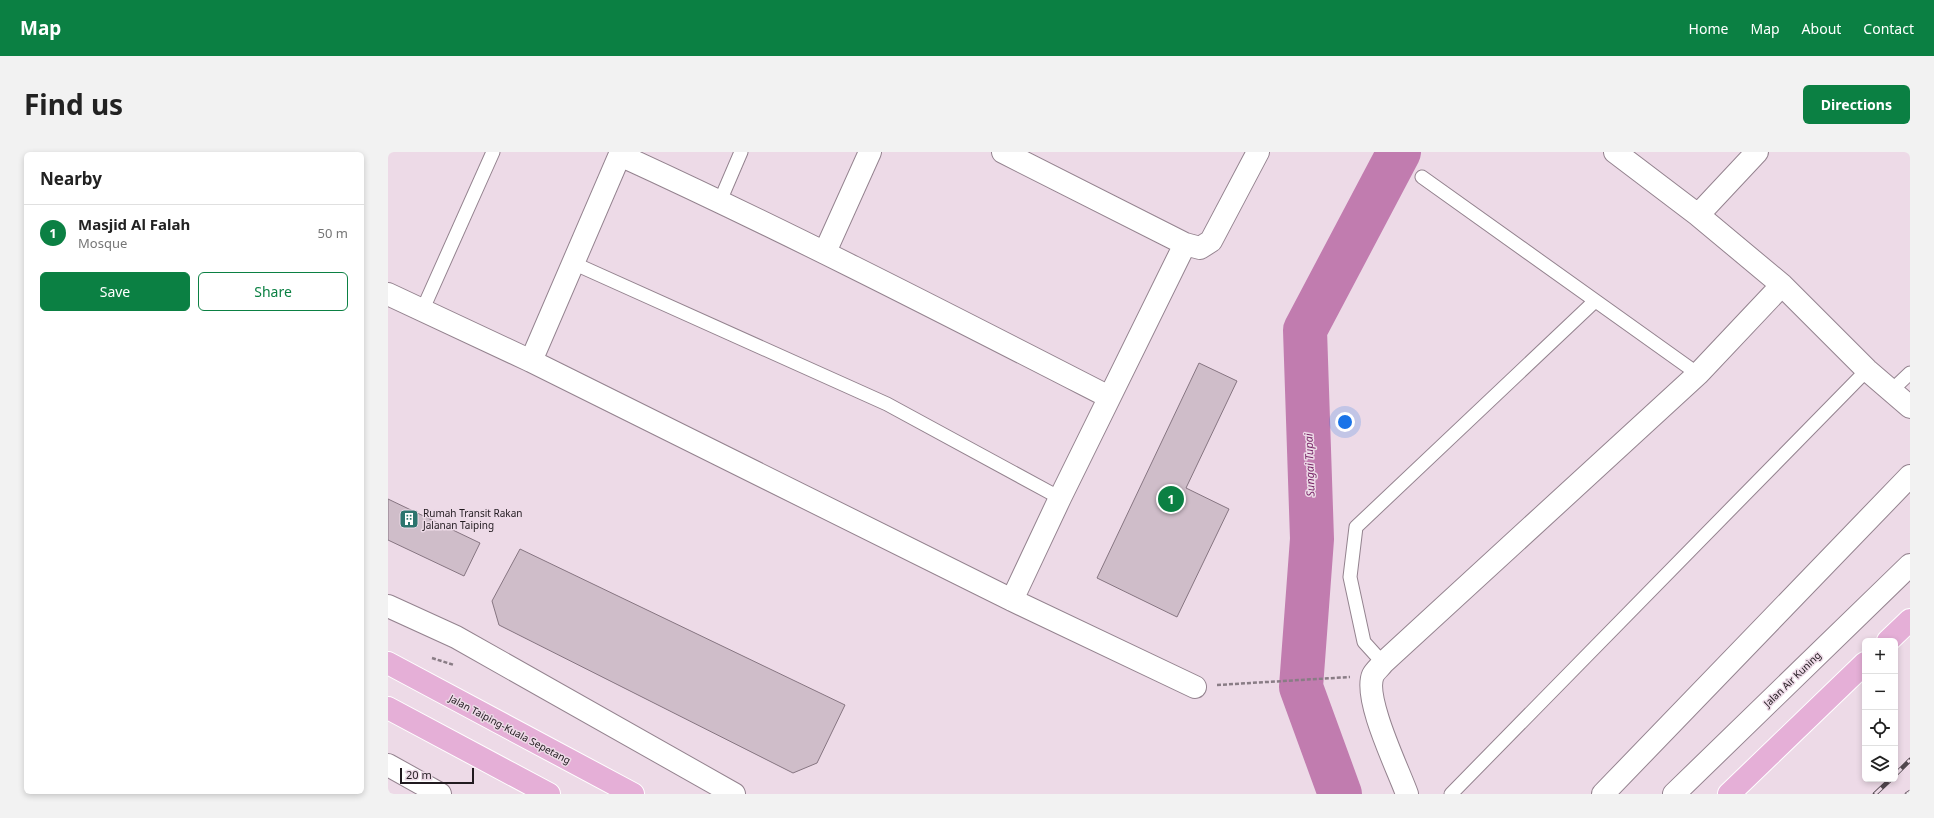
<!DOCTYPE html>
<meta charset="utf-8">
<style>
body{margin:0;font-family:"Noto Sans",sans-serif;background:#f2f2f2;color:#222}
.controls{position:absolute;right:12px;bottom:12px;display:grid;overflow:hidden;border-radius:6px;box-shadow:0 2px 6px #0003}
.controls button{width:36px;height:36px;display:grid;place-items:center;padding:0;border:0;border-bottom:1px solid #e0e0e0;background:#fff;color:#222;font:20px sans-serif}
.scale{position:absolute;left:12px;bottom:10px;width:74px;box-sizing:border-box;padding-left:4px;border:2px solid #211a1f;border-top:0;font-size:11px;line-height:14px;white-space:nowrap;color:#211a1f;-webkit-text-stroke:3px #eddae7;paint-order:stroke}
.you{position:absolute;left:957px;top:270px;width:14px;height:14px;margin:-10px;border:3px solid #fff;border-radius:50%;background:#1a73e8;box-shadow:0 0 0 6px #1a73e833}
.badge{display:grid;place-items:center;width:26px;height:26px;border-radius:50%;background:#0b8043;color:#fff;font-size:13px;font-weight:700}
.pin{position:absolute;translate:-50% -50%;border:2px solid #fff;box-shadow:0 1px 4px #0006}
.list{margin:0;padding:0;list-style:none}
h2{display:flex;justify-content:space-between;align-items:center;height:52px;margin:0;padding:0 16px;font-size:17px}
h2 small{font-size:13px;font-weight:400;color:#767676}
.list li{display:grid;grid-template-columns:26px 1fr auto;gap:12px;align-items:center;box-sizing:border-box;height:56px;padding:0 16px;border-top:1px solid #e0e0e0}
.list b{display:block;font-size:15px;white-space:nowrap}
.list p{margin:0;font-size:13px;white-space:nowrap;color:#767676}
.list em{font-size:13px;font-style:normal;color:#767676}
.actions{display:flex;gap:8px;padding:12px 16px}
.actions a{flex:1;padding:9px 0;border:1px solid #0b8043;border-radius:6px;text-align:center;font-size:14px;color:#0b8043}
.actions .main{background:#0b8043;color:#fff}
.icon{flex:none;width:22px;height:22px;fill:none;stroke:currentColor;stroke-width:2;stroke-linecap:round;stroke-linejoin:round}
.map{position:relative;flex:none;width:1522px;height:642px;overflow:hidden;border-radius:6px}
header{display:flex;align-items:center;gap:24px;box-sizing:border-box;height:56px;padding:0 20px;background:#0b8043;color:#fff}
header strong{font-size:19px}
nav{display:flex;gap:22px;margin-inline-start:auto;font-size:14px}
.intro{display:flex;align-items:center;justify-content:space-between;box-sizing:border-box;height:96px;padding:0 24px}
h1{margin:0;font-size:28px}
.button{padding:10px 18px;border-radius:6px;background:#0b8043;color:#fff;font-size:14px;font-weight:700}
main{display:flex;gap:24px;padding:0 24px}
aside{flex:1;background:#fff;border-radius:6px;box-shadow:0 2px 6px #0003}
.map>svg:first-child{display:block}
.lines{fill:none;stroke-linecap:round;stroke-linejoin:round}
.river{stroke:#c17caf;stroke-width:44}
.building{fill:#cfbdc9;stroke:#867581}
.service-casing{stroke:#94838f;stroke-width:15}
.minor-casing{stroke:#94838f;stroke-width:24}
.secondary-casing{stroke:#94838f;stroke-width:24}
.primary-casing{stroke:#fff;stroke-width:24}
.path{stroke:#897c85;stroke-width:2.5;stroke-dasharray:4 2;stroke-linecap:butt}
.service{stroke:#fff;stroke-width:13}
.minor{stroke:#fff;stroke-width:22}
.secondary{stroke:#fff;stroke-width:22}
.primary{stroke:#e5afd7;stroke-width:22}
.rail-casing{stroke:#51474e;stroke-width:4.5}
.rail{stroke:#eddae7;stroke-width:3;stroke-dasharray:9;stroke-linecap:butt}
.labels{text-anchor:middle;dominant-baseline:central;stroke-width:3;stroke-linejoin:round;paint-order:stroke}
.poi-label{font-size:10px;fill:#211a1f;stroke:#eddae7;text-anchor:start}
.street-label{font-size:10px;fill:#211a1f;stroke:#eddae7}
.water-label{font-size:11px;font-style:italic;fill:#762365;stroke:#eddae7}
</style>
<header>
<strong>Map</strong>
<nav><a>Home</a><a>Map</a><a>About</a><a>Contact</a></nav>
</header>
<div class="intro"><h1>Find us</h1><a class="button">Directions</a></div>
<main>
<aside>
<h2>Nearby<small></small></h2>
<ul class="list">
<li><span class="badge">1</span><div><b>Masjid Al Falah</b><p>Mosque</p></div><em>50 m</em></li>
</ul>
<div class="actions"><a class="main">Save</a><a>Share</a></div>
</aside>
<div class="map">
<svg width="1522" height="642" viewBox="0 0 1522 642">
<rect width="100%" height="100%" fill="#eddae7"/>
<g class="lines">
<path class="river" d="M 952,642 L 913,535 L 924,387 L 917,178 L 1011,0"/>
</g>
<path class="building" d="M 811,211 L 849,229 L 798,336 L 841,357 L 789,465 L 709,426 Z
M 0,347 L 92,391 L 76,424 L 0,388 Z
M 132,397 L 457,553 L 429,611 L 405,621 L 111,473 L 104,449 Z"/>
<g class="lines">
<g class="service-casing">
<path id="service" d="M 1034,25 L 1310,222
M 332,49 L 353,0
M 185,111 L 499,252 L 672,346
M 34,159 L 105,0
M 1503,239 L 1522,221
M 995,511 L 976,490 L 962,425 L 968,375 L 1207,149
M 1063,642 L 1479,218"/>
</g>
<g class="minor-casing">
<path id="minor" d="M 615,0 L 797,92
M 1227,0 L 1310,63 L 1394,133 L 1479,218 L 1522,255
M 232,3 C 398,79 559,162 721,245
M 1310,63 L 1369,0
M 437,100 L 482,0
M 0,142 L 143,209 L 624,448 L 807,535
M 143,209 L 233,0
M 624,448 L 672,346 L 797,92 L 812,96 L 823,89 L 870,0
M 1019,642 C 1010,617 975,546 985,523 C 987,519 992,515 995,511 L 1310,222 L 1394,133
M 1215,642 L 1522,324"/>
</g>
<g class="secondary-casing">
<path id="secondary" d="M 0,454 L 68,485 L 346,642
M 0,613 L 52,642
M 1286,642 L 1522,413"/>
</g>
<g class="primary-casing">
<path id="primary" d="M 1500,489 L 1522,468
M 0,511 L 245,642
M 0,556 L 161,642
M 1341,642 L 1477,511"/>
</g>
<path class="path" d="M 44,506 L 66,513
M 829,533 L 962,525"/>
<use href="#service" class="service"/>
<use href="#minor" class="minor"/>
<use href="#secondary" class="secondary"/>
<use href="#primary" class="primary"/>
<g class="rail-casing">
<path id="rail" d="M 1507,623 L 1522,608
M 1487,642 L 1503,627
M 1519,642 L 1522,640"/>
</g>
<use href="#rail" class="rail"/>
</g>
<defs>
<g id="building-square" transform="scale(1)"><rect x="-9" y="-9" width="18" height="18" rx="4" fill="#2c746e" stroke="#eddae7"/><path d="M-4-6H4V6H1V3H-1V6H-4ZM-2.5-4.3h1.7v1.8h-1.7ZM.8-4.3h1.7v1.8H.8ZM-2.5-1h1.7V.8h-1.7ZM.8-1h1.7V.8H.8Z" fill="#fff"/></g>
</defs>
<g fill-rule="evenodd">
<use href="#building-square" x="21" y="367"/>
</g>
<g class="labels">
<g class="poi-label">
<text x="35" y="361">Rumah Transit Rakan<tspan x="35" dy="12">Jalanan Taiping</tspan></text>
</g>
<g class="street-label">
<text transform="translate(1404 527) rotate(-44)">Jalan Air Kuning</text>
<text transform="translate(122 577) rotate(28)">Jalan Taiping-Kuala Sepetang</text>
</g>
<g class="water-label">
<text transform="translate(921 313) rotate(-92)">Sungai Tupai</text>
</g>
</g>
</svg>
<div class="controls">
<button>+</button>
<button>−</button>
<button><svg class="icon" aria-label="locate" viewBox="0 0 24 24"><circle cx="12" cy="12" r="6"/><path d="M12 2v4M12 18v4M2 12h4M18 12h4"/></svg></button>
<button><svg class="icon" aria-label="layers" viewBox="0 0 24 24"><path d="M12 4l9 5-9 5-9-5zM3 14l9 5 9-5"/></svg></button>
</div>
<div class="scale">20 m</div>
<div class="you"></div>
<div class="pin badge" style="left:783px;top:347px">1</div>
</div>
</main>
